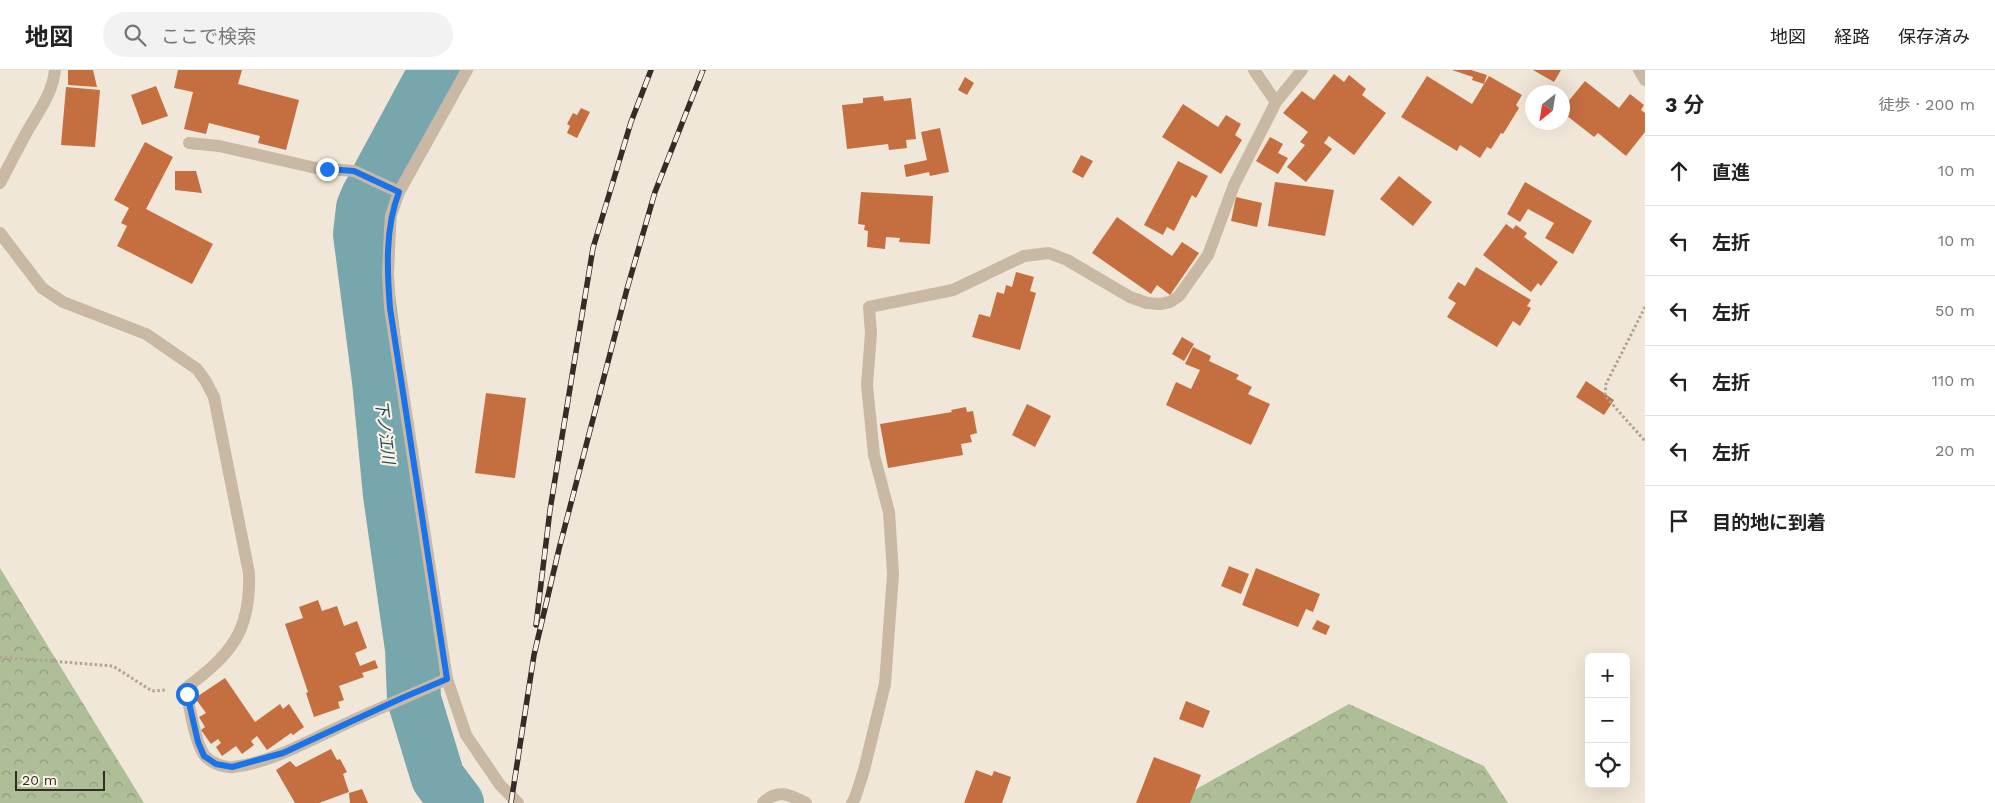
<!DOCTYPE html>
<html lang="ja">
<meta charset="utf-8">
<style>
body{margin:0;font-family:"Work Sans","Noto Sans JP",sans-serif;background:#f2f2f2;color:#222}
.controls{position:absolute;right:15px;bottom:15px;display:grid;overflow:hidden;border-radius:8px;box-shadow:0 5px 20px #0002}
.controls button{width:45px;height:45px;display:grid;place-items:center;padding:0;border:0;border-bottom:1px solid #e0e0e0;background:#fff;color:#222;font:25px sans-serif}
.compass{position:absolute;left:1525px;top:15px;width:45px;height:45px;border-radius:50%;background:#fff;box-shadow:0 5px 20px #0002;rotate:210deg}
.scale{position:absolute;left:15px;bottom:12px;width:90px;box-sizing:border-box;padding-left:5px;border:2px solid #342c26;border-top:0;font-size:14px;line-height:18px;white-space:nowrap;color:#342c26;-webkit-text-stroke:4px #f9f1e4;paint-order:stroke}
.stop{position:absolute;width:15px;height:15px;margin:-11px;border:4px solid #1a73e8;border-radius:50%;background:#fff}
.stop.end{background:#1a73e8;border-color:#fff;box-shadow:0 1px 5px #0008}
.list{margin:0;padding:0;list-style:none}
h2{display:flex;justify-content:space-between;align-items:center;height:65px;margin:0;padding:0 20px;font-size:21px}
h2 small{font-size:16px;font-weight:400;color:#767676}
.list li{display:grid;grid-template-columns:32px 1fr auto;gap:15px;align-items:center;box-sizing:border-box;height:70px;padding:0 20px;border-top:1px solid #e0e0e0}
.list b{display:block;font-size:19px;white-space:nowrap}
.list em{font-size:16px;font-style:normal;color:#767676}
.icon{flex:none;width:28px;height:28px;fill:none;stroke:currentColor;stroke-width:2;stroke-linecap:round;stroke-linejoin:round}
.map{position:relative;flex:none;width:1645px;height:733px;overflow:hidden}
header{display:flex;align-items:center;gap:30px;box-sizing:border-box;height:70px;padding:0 25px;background:#fff;border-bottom:1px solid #e0e0e0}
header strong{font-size:24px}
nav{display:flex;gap:28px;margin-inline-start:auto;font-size:18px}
.search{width:350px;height:45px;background:#f2f2f2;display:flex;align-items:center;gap:12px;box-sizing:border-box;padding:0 18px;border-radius:28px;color:#767676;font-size:19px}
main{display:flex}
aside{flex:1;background:#fff}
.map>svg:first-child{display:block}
.forest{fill:url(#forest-crowns)}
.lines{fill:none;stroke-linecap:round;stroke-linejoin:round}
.river{stroke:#77a6ad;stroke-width:54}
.building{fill:#c56f41}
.path{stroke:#b4a28e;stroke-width:3;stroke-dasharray:2.5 2.5;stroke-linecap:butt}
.minor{stroke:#c8b8a4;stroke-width:12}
.rail-casing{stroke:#342c26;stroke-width:5.5}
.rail{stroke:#f9f1e4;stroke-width:4;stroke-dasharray:11;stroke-linecap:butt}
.route{stroke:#1a73e8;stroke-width:6}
.labels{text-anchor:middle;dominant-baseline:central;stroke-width:4.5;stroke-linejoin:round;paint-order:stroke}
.water-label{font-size:16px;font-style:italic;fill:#1c4b55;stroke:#f9f1e4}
</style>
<header>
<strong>地図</strong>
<div class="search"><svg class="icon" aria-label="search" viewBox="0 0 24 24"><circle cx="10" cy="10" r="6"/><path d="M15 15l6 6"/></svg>ここで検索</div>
<nav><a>地図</a><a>経路</a><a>保存済み</a></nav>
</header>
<main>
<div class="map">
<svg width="1645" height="733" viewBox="0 0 1645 733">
<defs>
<pattern id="forest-crowns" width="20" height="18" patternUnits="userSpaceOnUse" patternTransform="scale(1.25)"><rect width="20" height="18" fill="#aebf98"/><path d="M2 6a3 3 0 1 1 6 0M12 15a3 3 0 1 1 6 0" fill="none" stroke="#8e9b7c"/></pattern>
</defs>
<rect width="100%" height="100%" fill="#f1e7d8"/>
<path class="forest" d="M 0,498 L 144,733 L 0,733 Z
M 1349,634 L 1484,696 L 1508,733 L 1176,733 L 1180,728 Z"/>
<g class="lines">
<path class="river" d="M 436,0 L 368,126 L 363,138 L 360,164 L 379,311 L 390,425 L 412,579 L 414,629 L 438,708 L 457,733"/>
</g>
<path class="building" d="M 68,0 L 93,0 L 97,17 L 68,15 Z
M 178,0 L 242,0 L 238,14 L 299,30 L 286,80 L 258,73 L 260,66 L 209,53 L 206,64 L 184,59 L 193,22 L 174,18 Z
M 1452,0 L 1471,0 L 1487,5 L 1484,14 L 1472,10 L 1473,7 Z
M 1533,0 L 1561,0 L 1554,12 Z
M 1334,4 L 1344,12 L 1349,5 L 1366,19 L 1362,25 L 1386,43 L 1354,85 L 1329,66 L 1324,73 L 1332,79 L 1306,112 L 1287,97 L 1305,75 L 1300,72 L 1308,62 L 1283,43 L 1302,21 L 1314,30 Z
M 1427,6 L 1472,34 L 1489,6 L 1522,25 L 1516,35 L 1519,38 L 1503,64 L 1501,63 L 1491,79 L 1487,77 L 1480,88 L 1460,75 L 1457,81 L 1401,47 Z
M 965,7 L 974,13 L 967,25 L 958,20 Z
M 1585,11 L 1619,38 L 1630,24 L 1644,35 L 1641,40 L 1645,43 L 1645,62 L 1626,86 L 1598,63 L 1594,67 L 1562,42 L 1562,39 Z
M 156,16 L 168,46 L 142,55 L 131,25 Z
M 66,17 L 100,20 L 95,77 L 61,75 Z
M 883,26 L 884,31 L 911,28 L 916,69 L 906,70 L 907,78 L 889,80 L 888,74 L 847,79 L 842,35 L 863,33 L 863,28 Z
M 1183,34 L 1218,57 L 1226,45 L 1241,54 L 1235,65 L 1242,70 L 1221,104 L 1162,67 Z
M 581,38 L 590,42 L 577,68 L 567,63 L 570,56 L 567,54 L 573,43 L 577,45 Z
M 940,58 L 949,102 L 930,106 L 929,102 L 906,107 L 904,95 L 927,90 L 921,62 Z
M 1270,67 L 1283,74 L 1278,83 L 1288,88 L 1278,104 L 1256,91 Z
M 145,72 L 173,87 L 146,139 L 213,174 L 192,214 L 117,176 L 127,156 L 121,153 L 129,138 L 114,130 Z
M 1081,85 L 1093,91 L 1083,108 L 1072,102 Z
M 1178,91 L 1208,106 L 1196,128 L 1192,125 L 1174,161 L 1167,157 L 1163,165 L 1144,155 Z
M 175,101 L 196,101 L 202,123 L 175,120 Z
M 1399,106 L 1432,132 L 1413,156 L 1380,129 Z
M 1275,112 L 1334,120 L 1325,166 L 1268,156 Z
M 1525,112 L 1592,151 L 1573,184 L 1545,168 L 1554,153 L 1528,139 L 1520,152 L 1507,144 Z
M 861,122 L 933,126 L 930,174 L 899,172 L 900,168 L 886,167 L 885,179 L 867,177 L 868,161 L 864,160 L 865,155 L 858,154 Z
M 1236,127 L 1262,133 L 1257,157 L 1231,151 Z
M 1117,147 L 1172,186 L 1182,172 L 1199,183 L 1170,225 L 1157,215 L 1151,224 L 1092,183 Z
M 1506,154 L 1513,159 L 1516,155 L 1527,163 L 1524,167 L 1558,192 L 1541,216 L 1538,213 L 1531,222 L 1483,185 Z
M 1476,197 L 1531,230 L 1527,236 L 1531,238 L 1520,256 L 1513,251 L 1497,277 L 1447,247 L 1456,233 L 1448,228 L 1458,212 L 1465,216 Z
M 1016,202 L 1034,207 L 1030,221 L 1036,223 L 1020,280 L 972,267 L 979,244 L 990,247 L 997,222 L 1004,224 L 1006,215 L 1012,217 Z
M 1182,267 L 1194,274 L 1184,291 L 1172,284 Z
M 1193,277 L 1211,286 L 1209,291 L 1239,305 L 1236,309 L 1252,317 L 1248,324 L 1270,334 L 1251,375 L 1166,335 L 1176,312 L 1191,319 L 1200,300 L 1185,294 Z
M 1586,311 L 1614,330 L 1604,345 L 1576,327 Z
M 486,323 L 526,328 L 515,408 L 475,403 Z
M 1027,334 L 1051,346 L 1035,377 L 1012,365 Z
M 966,337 L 967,342 L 973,341 L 977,363 L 970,365 L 972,372 L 961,374 L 963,385 L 888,398 L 880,354 L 952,342 L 951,340 Z
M 1229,496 L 1249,504 L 1241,524 L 1221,516 Z
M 1256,498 L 1320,524 L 1313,542 L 1306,539 L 1298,557 L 1242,535 Z
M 318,530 L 322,541 L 337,536 L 344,556 L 357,551 L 367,578 L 355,583 L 360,596 L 375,590 L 378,598 L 362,603 L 364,607 L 339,616 L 344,630 L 338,632 L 340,638 L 314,647 L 306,623 L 308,622 L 285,554 L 303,548 L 299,537 Z
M 1317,550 L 1330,556 L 1326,565 L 1312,559 Z
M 225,608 L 255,652 L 280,634 L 283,639 L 289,634 L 304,657 L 293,665 L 291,663 L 267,680 L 257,666 L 251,671 L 254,675 L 242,684 L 236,676 L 222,686 L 216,677 L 221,673 L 218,669 L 211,674 L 201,660 L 205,657 L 199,647 L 206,643 L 195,628 Z
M 1186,631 L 1210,641 L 1203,658 L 1179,649 Z
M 331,679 L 337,690 L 340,689 L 347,702 L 343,704 L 349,722 L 319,733 L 295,733 L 276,700 L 290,691 L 296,697 Z
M 1154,687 L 1201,705 L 1190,733 L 1136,733 Z
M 976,700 L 992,706 L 994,701 L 1011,707 L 1002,733 L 964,733 Z
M 362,719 L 368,733 L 350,733 L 349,723 Z"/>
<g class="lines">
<path class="path" d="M 1645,237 L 1606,314 L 1605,326 L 1645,371
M 0,587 L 113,596 L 152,621 L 166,620"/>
<path class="minor" d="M 467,0 L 399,122 L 391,145 L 390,158 L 388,204 L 390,238 L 447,609 L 466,665 L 500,715 L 518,733
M 1639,0 L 1645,10
M 1276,32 L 1302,0
M 189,73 L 219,76 L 316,98 L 354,101 L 399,122
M 0,113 C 9,95 18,78 28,60 C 39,41 53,22 55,0
M 0,163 L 42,218 L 63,232 L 146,264 L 197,299 L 205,310 L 214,327 L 249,503 C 251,562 231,584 186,618 C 189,634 195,676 206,687 C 212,693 224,698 233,697 C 270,693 306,672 339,657 C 375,640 411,625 447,609
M 763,733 C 777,718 790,725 806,733
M 852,733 L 855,728 L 864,700 L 885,614 L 893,504 L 889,442 L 874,385 L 867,315 L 871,263 L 869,237 L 953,220 L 1024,186 L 1049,183 L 1067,190 L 1130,227 L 1147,233 L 1160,234 L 1170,232 L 1179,226 L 1208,185 L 1234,115 L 1276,32 L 1254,0"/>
<g class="rail-casing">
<path id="rail" d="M 536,555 L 550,440 L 593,178 L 631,52 L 651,0
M 511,733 L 534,585 L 559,479 L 627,219 L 655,122 L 703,0"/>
</g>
<use href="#rail" class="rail"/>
</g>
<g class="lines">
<path class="route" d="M 187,624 L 198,672 L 204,686 L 216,694 L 232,697 L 283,683 L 402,628 L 447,609 L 390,238 C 387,200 385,158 399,122 L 354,101 L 327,99"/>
</g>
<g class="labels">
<g class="water-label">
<text transform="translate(385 362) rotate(83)">下ノ江川</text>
</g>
</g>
</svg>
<div class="controls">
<button>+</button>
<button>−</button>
<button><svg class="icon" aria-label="locate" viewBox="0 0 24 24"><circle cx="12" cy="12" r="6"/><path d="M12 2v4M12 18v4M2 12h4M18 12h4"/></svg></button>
</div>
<svg class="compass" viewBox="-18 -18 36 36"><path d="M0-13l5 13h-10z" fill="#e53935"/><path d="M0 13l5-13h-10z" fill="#767676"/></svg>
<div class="scale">20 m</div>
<div class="stop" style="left:187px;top:624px"></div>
<div class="stop end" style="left:327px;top:99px"></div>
</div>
<aside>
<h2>3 分<small>徒歩 · 200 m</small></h2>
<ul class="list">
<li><svg class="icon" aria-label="ahead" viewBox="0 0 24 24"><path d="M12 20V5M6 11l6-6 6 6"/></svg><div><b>直進</b></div><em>10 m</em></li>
<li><svg class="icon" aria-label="left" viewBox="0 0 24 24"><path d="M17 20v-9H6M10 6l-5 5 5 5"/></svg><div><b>左折</b></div><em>10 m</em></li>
<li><svg class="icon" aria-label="left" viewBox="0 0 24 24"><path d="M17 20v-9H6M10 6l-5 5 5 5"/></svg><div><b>左折</b></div><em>50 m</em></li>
<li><svg class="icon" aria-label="left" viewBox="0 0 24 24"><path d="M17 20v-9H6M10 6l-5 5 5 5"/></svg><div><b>左折</b></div><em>110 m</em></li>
<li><svg class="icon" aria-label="left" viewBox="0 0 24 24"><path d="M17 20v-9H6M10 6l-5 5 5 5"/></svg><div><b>左折</b></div><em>20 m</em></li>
<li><svg class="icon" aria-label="arrive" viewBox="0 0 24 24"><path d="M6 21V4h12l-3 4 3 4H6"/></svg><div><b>目的地に到着</b></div></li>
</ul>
</aside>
</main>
